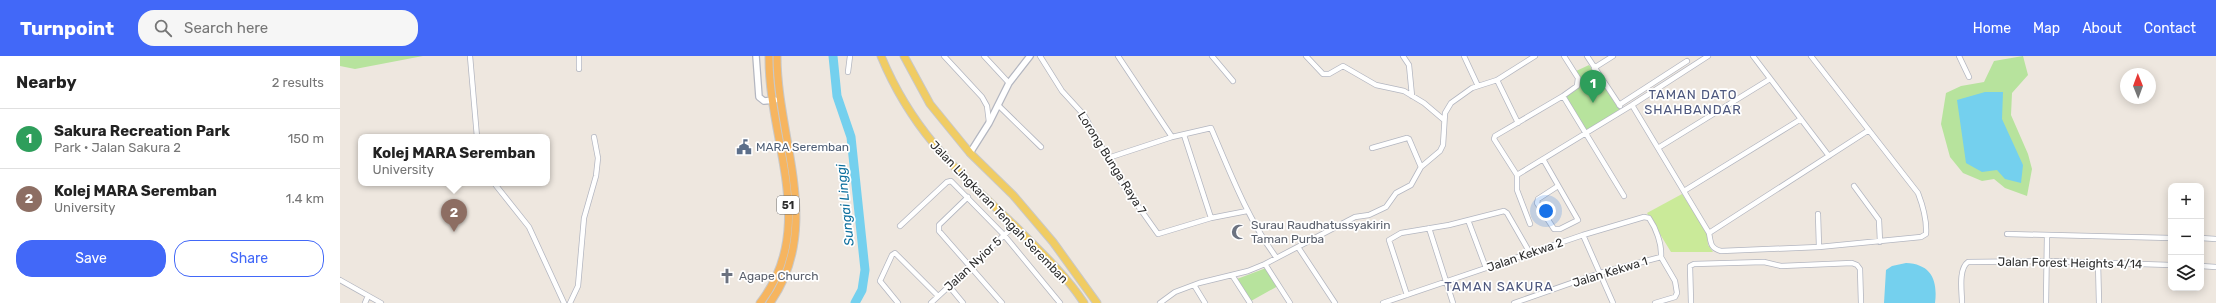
<!DOCTYPE html>
<meta charset="utf-8">
<style>
body{margin:0;font-family:Rubik,sans-serif;background:#f6f6f6;color:#222}
.controls{position:absolute;right:12px;bottom:12px;display:grid;overflow:hidden;border-radius:8px;box-shadow:0 2px 10px #0003}
.controls button{width:36px;height:36px;display:grid;place-items:center;padding:0;border:0;border-bottom:1px solid #e0e0e0;background:#fff;color:#222;font:20px sans-serif}
.compass{position:absolute;left:1780px;top:12px;width:36px;height:36px;border-radius:50%;background:#fff;box-shadow:0 2px 10px #0003;rotate:359deg}
.you{position:absolute;left:1206px;top:155px;width:14px;height:14px;margin:-10px;border:3px solid #fff;border-radius:50%;background:#1a73e8;box-shadow:0 0 0 6px #1a73e833}
.badge{display:grid;place-items:center;width:26px;height:26px;border-radius:50%;background:#4268f8;color:#fff;font-size:13px;font-weight:700}
.pin{position:absolute;translate:-50% -33px;filter:drop-shadow(0 1px 2px #0008)}
.pin::after{content:'';position:absolute;top:21px;width:14px;height:12px;background:inherit;clip-path:polygon(0 0,100% 0,50% 100%)}
.popup{position:absolute;left:18px;top:78px;width:192px;height:52px;box-sizing:border-box;display:grid;place-content:center;border-radius:8px;background:#fff;filter:drop-shadow(0 1px 3px #0005);font-size:13px;white-space:nowrap;color:#767676}
.popup b{font-size:15px;color:#222}
.popup::after{content:'';position:absolute;left:50%;top:100%;margin-left:-8px;border:8px solid transparent;border-top-color:#fff}
.list{margin:0;padding:0;list-style:none}
h2{display:flex;justify-content:space-between;align-items:center;height:52px;margin:0;padding:0 16px;font-size:17px}
h2 small{font-size:13px;font-weight:400;color:#767676}
.list li{display:grid;grid-template-columns:26px 1fr auto;gap:12px;align-items:center;box-sizing:border-box;height:60px;padding:0 16px;border-top:1px solid #e0e0e0}
.list b{display:block;font-size:15px;white-space:nowrap}
.list p{margin:0;font-size:13px;white-space:nowrap;color:#767676}
.list em{font-size:13px;font-style:normal;color:#767676}
.actions{display:flex;gap:8px;padding:12px 16px}
.actions a{flex:1;padding:9px 0;border:1px solid #4268f8;border-radius:16px;text-align:center;font-size:14px;color:#4268f8}
.actions .main{background:#4268f8;color:#fff}
.icon{flex:none;width:22px;height:22px;fill:none;stroke:currentColor;stroke-width:2;stroke-linecap:round;stroke-linejoin:round}
.map{position:relative;flex:none;width:1876px;height:247px;overflow:hidden}
header{display:flex;align-items:center;gap:24px;box-sizing:border-box;height:56px;padding:0 20px;background:#4268f8;color:#fff}
header strong{font-size:19px}
nav{display:flex;gap:22px;margin-inline-start:auto;font-size:14px}
.search{width:280px;height:36px;background:#f6f6f6;display:flex;align-items:center;gap:10px;box-sizing:border-box;padding:0 14px;border-radius:16px;color:#767676;font-size:15px}
main{display:flex}
aside{flex:1;background:#fff}
.map>svg:first-child{display:block}
.green{fill:#b7e39d}
.pitch{fill:#caea99}
.water{fill:#74d0ee}
.lines{fill:none;stroke-linecap:round;stroke-linejoin:round}
.river{stroke:#74d0ee;stroke-width:9}
.minor-casing{stroke:#b3b6c0;stroke-width:6}
.tertiary-casing{stroke:#b3b6c0;stroke-width:8}
.primary-casing{stroke:#c8c8c8;stroke-width:9}
.trunk-casing{stroke:#c8c8c8;stroke-width:9}
.minor{stroke:#fff;stroke-width:4.5}
.tertiary{stroke:#fff;stroke-width:5.5}
.primary{stroke:#f0cc63;stroke-width:7}
.trunk{stroke:#f6b560;stroke-width:7}
.labels{text-anchor:middle;dominant-baseline:central;stroke-width:3.5;stroke-linejoin:round;paint-order:stroke}
.shield{fill:#fff;stroke:#6c6c6c;stroke-width:1}
.shield-label{font-size:11px;font-weight:bold;fill:#2d2d2d}
.service-label{font-size:12px;fill:#4e5e75;stroke:#fff;text-anchor:start}
.street-label{font-size:12px;fill:#2d2d2d;stroke:#fff}
.worship-label{font-size:12px;fill:#5b616d;stroke:#fff;text-anchor:start}
.neighbourhood-label{font-size:13px;letter-spacing:1px;fill:#4d577e;stroke:#fff}
.water-label{font-size:13px;font-style:italic;fill:#0f709e;stroke:#fff}
</style>
<header>
<strong>Turnpoint</strong>
<div class="search"><svg class="icon" aria-label="search" viewBox="0 0 24 24"><circle cx="10" cy="10" r="6"/><path d="M15 15l6 6"/></svg>Search here</div>
<nav><a>Home</a><a>Map</a><a>About</a><a>Contact</a></nav>
</header>
<main>
<aside>
<h2>Nearby<small>2 results</small></h2>
<ul class="list">
<li><span class="badge" style="background:#2e9e5b">1</span><div><b>Sakura Recreation Park</b><p>Park · Jalan Sakura 2</p></div><em>150 m</em></li>
<li><span class="badge" style="background:#8d6e63">2</span><div><b>Kolej MARA Seremban</b><p>University</p></div><em>1.4 km</em></li>
</ul>
<div class="actions"><a class="main">Save</a><a>Share</a></div>
</aside>
<div class="map">
<svg width="1876" height="247" viewBox="0 0 1876 247">
<rect width="100%" height="100%" fill="#eee7df"/>
<path class="green" d="M 0,0 L 83,0 L 15,13 L 0,10 Z
M 1683,0 L 1688,19 L 1672,37 L 1671,59 L 1688,98 L 1692,113 L 1687,140 L 1665,132 L 1654,123 L 1642,125 L 1623,117 L 1610,101 L 1601,68 L 1606,37 L 1621,30 L 1644,26 L 1654,5 Z
M 1249,9 L 1282,54 L 1246,74 L 1224,40 L 1240,29 L 1234,16 Z
M 926,212 L 938,230 L 911,245 L 897,223 Z"/>
<path class="pitch" d="M 1342,138 L 1367,177 L 1368,189 L 1373,196 L 1331,196 L 1307,157 Z"/>
<path class="water" d="M 1645,36 L 1663,36 L 1662,63 L 1683,109 L 1681,127 L 1665,123 L 1657,114 L 1642,116 L 1626,107 L 1617,44 Z
M 1566,207 C 1591,208 1598,224 1595,247 L 1544,247 L 1546,214 L 1552,210 Z"/>
<g class="lines">
<path class="river" d="M 493,0 L 497,40 L 511,81 L 525,214 L 522,234 L 515,247"/>
<g class="minor-casing">
<path id="minor" d="M 130,0 L 137,81
M 239,0 L 239,13
M 604,0 L 642,41 L 647,50 L 649,66
M 644,0 L 669,27
M 700,0 L 722,35 L 744,59 L 781,126 L 818,178 L 871,162 L 907,155
M 778,0 L 832,81
M 872,0 L 893,25
M 966,0 L 983,18 L 989,18 L 1003,10 L 1036,29 L 1064,35 L 1084,47 L 1104,64
M 1063,0 L 1069,9 L 1072,40
M 1124,0 L 1138,30
M 1247,0 L 1280,50
M 1413,0 L 1489,100
M 1619,0 L 1629,21
M 1254,12 L 1273,0
M 508,16 L 510,0
M 1157,24 L 1178,67
M 1223,40 L 1284,140
M 658,49 L 701,91
M 1279,49 L 1347,5
M 1292,49 L 1369,177 C 1371,187 1370,192 1381,195 L 1479,191 L 1581,181 L 1586,178 C 1587,164 1583,150 1578,137 L 1471,0
M 844,79 L 871,162
M 1032,92 L 1067,82 L 1069,83 L 1081,111
M 1318,92 L 1430,23
M 768,102 L 832,81 L 871,72 C 890,116 907,162 936,201
M 1203,103 L 1238,164 L 1220,173 L 1214,173 L 1197,147 L 1198,143 L 1218,130
M 1177,119 L 1292,49 L 1368,0
M 154,127 L 189,171 L 224,247
M 1514,130 L 1539,164 L 1540,186
M 1344,135 L 1461,63
M 628,141 L 599,169 L 599,175 L 662,247
M 1478,158 L 1479,191
M 1128,164 L 1146,212
M 1190,168 L 1177,134 L 1177,119 L 1154,83 L 1155,80 L 1223,40 L 1237,30 L 1238,22 L 1224,0
M 560,170 L 607,126 L 611,125 L 664,179 L 720,247
M 1089,172 L 1113,247
M 1369,177 L 1529,74
M 1667,178 L 1831,182
M 1243,179 L 1273,247
M 1861,182 L 1876,183
M 958,191 L 995,247
M 1758,206 L 1759,247
M 925,208 L 950,247
M 1861,210 L 1876,211
M 892,219 L 910,247
M 0,224 L 41,247
M 854,229 L 865,247
M 609,230 L 623,247
M 1067,239 L 1049,184 L 1061,177 L 1109,169 L 1164,155 L 1167,157 L 1190,197
M 25,247 L 28,240
M 230,247 L 238,230 L 244,162 L 256,120 L 258,102 L 254,81
M 558,247 L 540,225 L 552,199 L 555,197 L 598,240
M 591,247 L 674,170
M 820,247 L 835,236 L 859,227 L 908,215 L 925,208 L 1015,161 L 1029,159 L 1046,151 L 1056,137 L 1071,129 L 1081,111 L 1100,95 L 1103,89 L 1105,57 L 1111,47 L 1132,32 L 1157,24 L 1195,0
M 1043,247 L 1243,179 L 1304,161 L 1309,162 C 1316,172 1322,188 1321,201
M 1174,247 L 1260,217 L 1321,201
M 1315,247 L 1335,241 L 1337,237 L 1335,225 L 1321,201
M 1351,247 L 1350,210 L 1354,208 L 1424,206 L 1441,210 L 1512,207 L 1517,209 L 1520,213 L 1521,247
M 1622,247 C 1622,236 1618,213 1628,206 L 1708,205 L 1831,209
M 1706,247 L 1707,179"/>
</g>
<g class="tertiary-casing">
<path id="tertiary" d="M 416,0 L 419,41 L 424,45 L 435,44
M 630,97 L 649,67 L 669,27 L 690,0"/>
</g>
<g class="primary-casing">
<path id="primary" d="M 541,0 C 572,75 616,114 673,168 C 696,191 726,219 744,247
M 564,0 L 590,48 L 630,97 L 673,139 L 713,186 L 757,247"/>
</g>
<g class="trunk-casing">
<path id="trunk" d="M 420,247 C 479,171 428,85 429,0
M 430,247 C 484,171 437,83 437,0"/>
</g>
<use href="#minor" class="minor"/>
<use href="#tertiary" class="tertiary"/>
<use href="#primary" class="primary"/>
<use href="#trunk" class="trunk"/>
</g>
<defs>
<g id="civic-bare" transform="scale(1.2)"><path d="M-.6-6.5H3V-4.5H.6V-3L4-1V1h2V6H-6V1h2V-1L-.6-3ZM-1.2 2.5V6h2.4V2.5Z" fill="#5c6f8a" stroke="#fff" stroke-width="2.5" paint-order="stroke"/></g>
<g id="mosque-bare" transform="scale(1.2)"><path d="M3.5-4.9A6 6 0 1 0 3.5 4.9A5 5 0 1 1 3.5-4.9Z" fill="#6b7280" stroke="#fff" stroke-width="2.5" paint-order="stroke"/></g>
<g id="church-bare" transform="scale(1.2)"><path d="M-1.2-6h2.4v3.5h3.3v2.4h-3.3V6h-2.4V-.1h-3.3v-2.4h3.3Z" fill="#6b7280" stroke="#fff" stroke-width="2.5" paint-order="stroke"/></g>
</defs>
<g fill-rule="evenodd">
<use href="#civic-bare" x="404" y="91"/>
<use href="#mosque-bare" x="899" y="176"/>
<use href="#church-bare" x="387" y="220"/>
</g>
<g class="labels">
<rect class="shield" x="437" y="140" width="22" height="18" rx="3"/>
<g class="shield-label">
<text x="448" y="149">51</text>
</g>
<g class="service-label">
<text x="416" y="91">MARA Seremban</text>
</g>
<g class="street-label">
<text transform="translate(772 107) rotate(58)">Lorong Bunga Raya 7</text>
<text transform="translate(659 156) rotate(46)">Jalan Lingkaran Tengah Seremban</text>
<text transform="translate(1185 199) rotate(-19)">Jalan Kekwa 2</text>
<text transform="translate(1730 207) rotate(1)">Jalan Forest Heights 4/14</text>
<text transform="translate(633 208) rotate(-43)">Jalan Nyior 5</text>
<text transform="translate(1270 216) rotate(-17)">Jalan Kekwa 1</text>
</g>
<g class="worship-label">
<text x="911" y="169">Surau Raudhatussyakirin<tspan x="911" dy="14">Taman Purba</tspan></text>
<text x="399" y="220">Agape Church</text>
</g>
<g class="neighbourhood-label">
<text x="1353" y="38">TAMAN DATO<tspan x="1353" dy="15">SHAHBANDAR</tspan></text>
<text x="1159" y="230">TAMAN SAKURA</text>
</g>
<g class="water-label">
<text transform="translate(505 149) rotate(-96)">Sungai Linggi</text>
</g>
</g>
</svg>
<div class="controls">
<button>+</button>
<button>−</button>
<button><svg class="icon" aria-label="layers" viewBox="0 0 24 24"><path d="M12 4l9 5-9 5-9-5zM3 14l9 5 9-5"/></svg></button>
</div>
<svg class="compass" viewBox="-18 -18 36 36"><path d="M0-13l5 13h-10z" fill="#e53935"/><path d="M0 13l5-13h-10z" fill="#767676"/></svg>
<div class="you"></div>
<div class="pin badge" style="left:1253px;top:47px;background:#2e9e5b">1</div>
<div class="pin badge" style="left:114px;top:176px;background:#8d6e63">2</div>
<div class="popup"><b>Kolej MARA Seremban</b>University</div>
</div>
</main>
